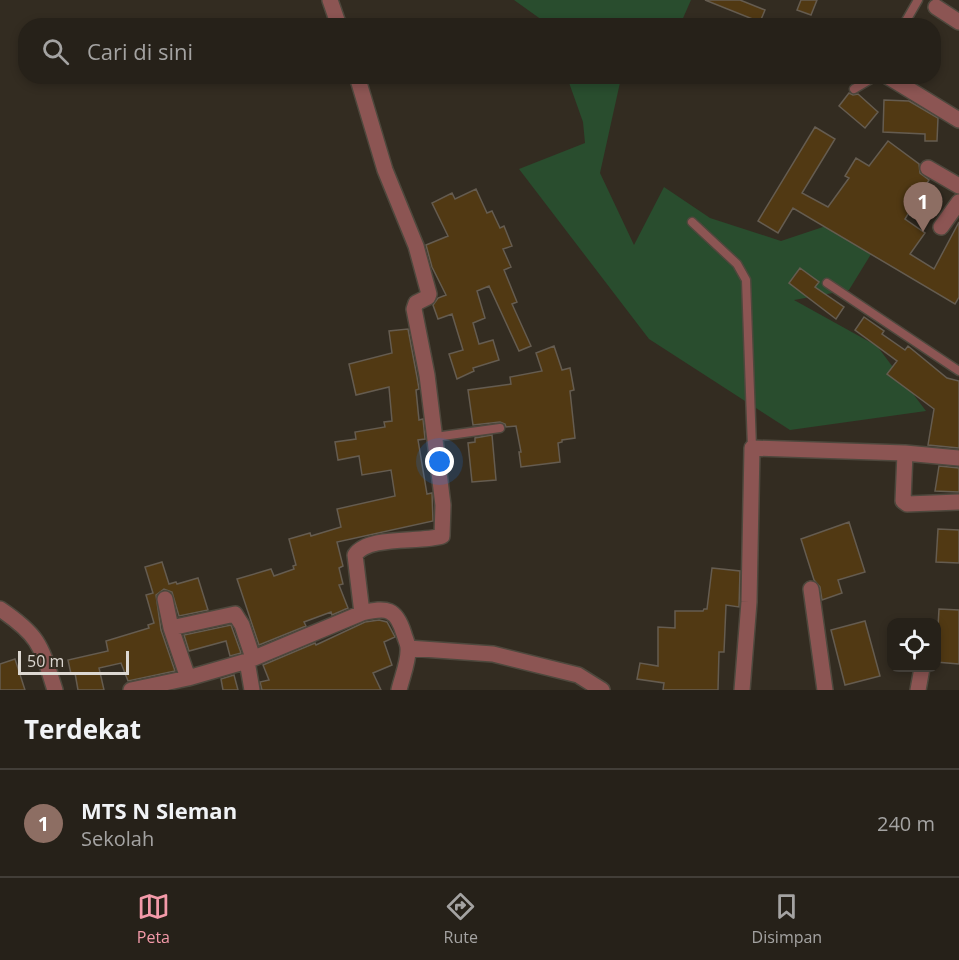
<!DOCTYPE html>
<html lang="id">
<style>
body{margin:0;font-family:"Open Sans",sans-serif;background:#2e2922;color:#f1f3f6}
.controls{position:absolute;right:18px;bottom:18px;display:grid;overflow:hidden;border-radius:12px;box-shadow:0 3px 9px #0003}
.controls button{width:54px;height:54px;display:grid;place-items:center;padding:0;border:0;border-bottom:2px solid #423e38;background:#262119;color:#f1f3f6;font:30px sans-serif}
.scale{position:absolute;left:18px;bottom:15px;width:111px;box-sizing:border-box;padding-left:6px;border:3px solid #ddd8d2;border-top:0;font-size:16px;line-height:21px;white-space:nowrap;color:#ddd8d2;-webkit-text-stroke:4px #332c21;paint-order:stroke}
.you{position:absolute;left:440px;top:462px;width:21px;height:21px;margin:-15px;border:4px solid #fff;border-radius:50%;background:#1a73e8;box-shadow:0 0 0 9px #1a73e833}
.badge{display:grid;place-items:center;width:39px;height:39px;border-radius:50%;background:#f39aa9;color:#fff;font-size:20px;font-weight:700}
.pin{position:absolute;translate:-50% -50px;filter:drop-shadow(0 2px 3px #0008)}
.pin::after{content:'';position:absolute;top:32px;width:21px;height:18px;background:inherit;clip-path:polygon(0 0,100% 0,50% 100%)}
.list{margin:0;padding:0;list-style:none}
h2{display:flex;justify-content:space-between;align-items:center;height:78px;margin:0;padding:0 24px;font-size:26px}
h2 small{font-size:20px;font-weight:400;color:#a4a3a2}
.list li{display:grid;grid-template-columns:39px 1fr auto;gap:18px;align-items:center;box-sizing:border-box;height:108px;padding:0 24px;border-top:2px solid #423e38}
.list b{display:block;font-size:22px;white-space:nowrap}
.list p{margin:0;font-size:20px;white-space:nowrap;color:#a4a3a2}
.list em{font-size:20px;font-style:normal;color:#a4a3a2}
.icon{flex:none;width:33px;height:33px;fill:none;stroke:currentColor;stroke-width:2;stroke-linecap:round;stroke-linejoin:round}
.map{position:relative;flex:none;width:959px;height:690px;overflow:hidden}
.search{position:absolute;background:#262119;box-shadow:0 3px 9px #0003;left:18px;right:18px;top:18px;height:66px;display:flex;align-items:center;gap:15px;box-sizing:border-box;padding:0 21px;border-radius:24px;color:#a4a3a2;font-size:22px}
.sheet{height:186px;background:#262119}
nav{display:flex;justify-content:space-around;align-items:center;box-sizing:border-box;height:84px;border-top:2px solid #423e38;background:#262119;font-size:16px;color:#a4a3a2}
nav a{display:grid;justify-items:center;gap:3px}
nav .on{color:#f39aa9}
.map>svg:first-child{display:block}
.green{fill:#294d2e}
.building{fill:#513913;stroke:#655c50;stroke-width:1.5}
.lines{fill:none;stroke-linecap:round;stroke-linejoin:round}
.service-casing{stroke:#4e483d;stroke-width:11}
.minor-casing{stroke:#4e483d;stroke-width:18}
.service{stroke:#8c5553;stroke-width:8}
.minor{stroke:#8c5553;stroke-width:15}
</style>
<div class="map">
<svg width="959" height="690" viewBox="0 0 959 690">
<rect width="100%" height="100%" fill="#332c21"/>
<path class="green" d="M 514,0 L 691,0 L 680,25 L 549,25 Z
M 567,77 L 624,77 L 621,78 L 600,173 L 634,245 L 664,187 L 710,218 L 781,241 L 826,226 L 876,246 L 849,290 L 794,300 L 877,346 L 926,411 L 790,430 L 649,339 L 519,169 L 585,143 L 583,122 Z"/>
<path class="building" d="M 705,0 L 740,0 L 765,10 L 760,22 Z
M 801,0 L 817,0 L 811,15 L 797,10 Z
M 849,93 L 853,95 L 858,94 L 878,112 L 865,128 L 839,106 Z
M 884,100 L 909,101 L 938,118 L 937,141 L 925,141 L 925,134 L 883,132 Z
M 815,127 L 835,139 L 802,193 L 828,207 L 849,178 L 845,176 L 856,158 L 869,166 L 888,141 L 919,164 L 920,173 L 929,180 L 905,219 L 925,233 L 910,254 L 934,269 L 959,222 L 959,297 L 955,304 L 793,208 L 778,233 L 758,221 Z
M 476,189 L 487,213 L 492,211 L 500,228 L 504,226 L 512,246 L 503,249 L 511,267 L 504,270 L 517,302 L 512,304 L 531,346 L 519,351 L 489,286 L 477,291 L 485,318 L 473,323 L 479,344 L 493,340 L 499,360 L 473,368 L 474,371 L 457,379 L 449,354 L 463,350 L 452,314 L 438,319 L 433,305 L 438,298 L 446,295 L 432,267 L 426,245 L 448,236 L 432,203 L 452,193 L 455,199 Z
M 800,268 L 819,282 L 815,287 L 844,307 L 836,319 L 789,283 Z
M 864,317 L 884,331 L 882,334 L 905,350 L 908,346 L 947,378 L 959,381 L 959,448 L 928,445 L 934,409 L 887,374 L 897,361 L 855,330 Z
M 408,329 L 417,377 L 419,389 L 416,390 L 419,420 L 423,419 L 425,439 L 418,440 L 427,494 L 432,493 L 433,521 L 337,542 L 343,566 L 339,568 L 343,584 L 339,585 L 348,608 L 332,615 L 331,612 L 304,622 L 306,626 L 259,645 L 237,579 L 271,569 L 274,576 L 294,569 L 293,566 L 296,565 L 289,539 L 310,533 L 311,536 L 341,527 L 337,509 L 395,496 L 391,470 L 362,475 L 359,456 L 338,460 L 335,442 L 356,439 L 355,432 L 385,427 L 384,422 L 392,421 L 389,387 L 356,395 L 349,364 L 392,353 L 389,331 Z
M 554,346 L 562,370 L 570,368 L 574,390 L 570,391 L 575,438 L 562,440 L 562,442 L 558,443 L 560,462 L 521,467 L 519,452 L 521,452 L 516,426 L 506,427 L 505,424 L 500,422 L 473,425 L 468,390 L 511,384 L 510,377 L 542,371 L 536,353 Z
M 492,435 L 496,480 L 472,482 L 468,443 L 475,442 L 475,438 Z
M 939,466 L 959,468 L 959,492 L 935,491 Z
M 849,522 L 865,572 L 838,580 L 842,593 L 822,600 L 820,587 L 814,580 L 801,539 Z
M 938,529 L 959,530 L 959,563 L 936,562 Z
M 162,562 L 169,584 L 176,582 L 177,584 L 198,578 L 208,610 L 179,616 L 172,592 L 164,589 L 156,595 L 161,630 L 175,671 L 128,681 L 121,663 L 99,668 L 104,690 L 78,690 L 75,673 L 71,674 L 68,660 L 108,651 L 106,641 L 149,628 L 148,625 L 154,623 L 146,595 L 153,593 L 145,567 Z
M 712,568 L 740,571 L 739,607 L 726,605 L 724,652 L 719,652 L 718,690 L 663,690 L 664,683 L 637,679 L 640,663 L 658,666 L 658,627 L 675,628 L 675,611 L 703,611 L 704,609 L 707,609 Z
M 939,609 L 959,610 L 959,664 L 936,662 Z
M 379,620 L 387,622 L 395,637 L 384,642 L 392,665 L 373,673 L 381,690 L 262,690 L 260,682 L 269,680 L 263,665 L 315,643 L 316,645 L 365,622 Z
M 865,621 L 880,676 L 845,685 L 831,630 Z
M 231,625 L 241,653 L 230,656 L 226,641 L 189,651 L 184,635 Z
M 15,659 L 25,690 L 0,690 L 0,664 Z
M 234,675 L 238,690 L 223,690 L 221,679 Z"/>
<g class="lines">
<g class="service-casing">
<path id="service" d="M 903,26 L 918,0
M 854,89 L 876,76
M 692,222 L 737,264 L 746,280 L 752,448
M 827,283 L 959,371
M 435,437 L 500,428"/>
</g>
<g class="minor-casing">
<path id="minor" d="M 330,0 L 339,26
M 936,7 L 959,22
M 357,76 L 385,170 L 416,246 L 429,294 L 428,297 L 416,303 L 414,309 L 427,375 L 443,505 L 442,536 C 420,543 368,535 355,555 L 362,613
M 887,76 L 959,120
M 928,168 L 959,186
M 941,227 L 959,202
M 905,453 L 903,501 L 907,504 L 959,502
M 811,589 L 825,690
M 165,599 L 171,628 L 188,678
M 0,609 C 40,636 41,646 55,690
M 171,628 L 235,614 L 242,625 L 253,658
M 408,648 L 493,654 L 578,675 L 602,690
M 131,690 L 188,678 L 247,661
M 252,690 L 247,661 L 362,613 C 387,607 396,608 404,634 C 405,638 408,644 408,648 C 409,661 402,677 399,690
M 742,690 L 749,602 L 752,448 L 905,453 L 959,458
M 918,690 L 922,668"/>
</g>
<use href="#service" class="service"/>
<use href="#minor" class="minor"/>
</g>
</svg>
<div class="controls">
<button><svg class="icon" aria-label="locate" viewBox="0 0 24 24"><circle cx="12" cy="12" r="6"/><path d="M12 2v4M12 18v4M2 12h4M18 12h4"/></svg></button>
</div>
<div class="scale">50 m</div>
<div class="you"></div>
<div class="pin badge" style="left:923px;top:232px;background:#8d6e63">1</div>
<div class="search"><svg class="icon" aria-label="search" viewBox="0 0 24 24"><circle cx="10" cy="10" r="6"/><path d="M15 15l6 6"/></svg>Cari di sini</div>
</div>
<section class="sheet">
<h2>Terdekat<small></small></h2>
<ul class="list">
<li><span class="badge" style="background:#8d6e63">1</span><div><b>MTS N Sleman</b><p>Sekolah</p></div><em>240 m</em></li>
</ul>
</section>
<nav>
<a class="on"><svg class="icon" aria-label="map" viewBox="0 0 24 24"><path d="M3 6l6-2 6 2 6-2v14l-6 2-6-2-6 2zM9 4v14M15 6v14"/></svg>Peta</a>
<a><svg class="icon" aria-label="directions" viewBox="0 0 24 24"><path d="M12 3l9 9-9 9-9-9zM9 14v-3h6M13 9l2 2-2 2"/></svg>Rute</a>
<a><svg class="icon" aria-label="saved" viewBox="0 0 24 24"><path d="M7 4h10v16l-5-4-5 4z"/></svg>Disimpan</a>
</nav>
